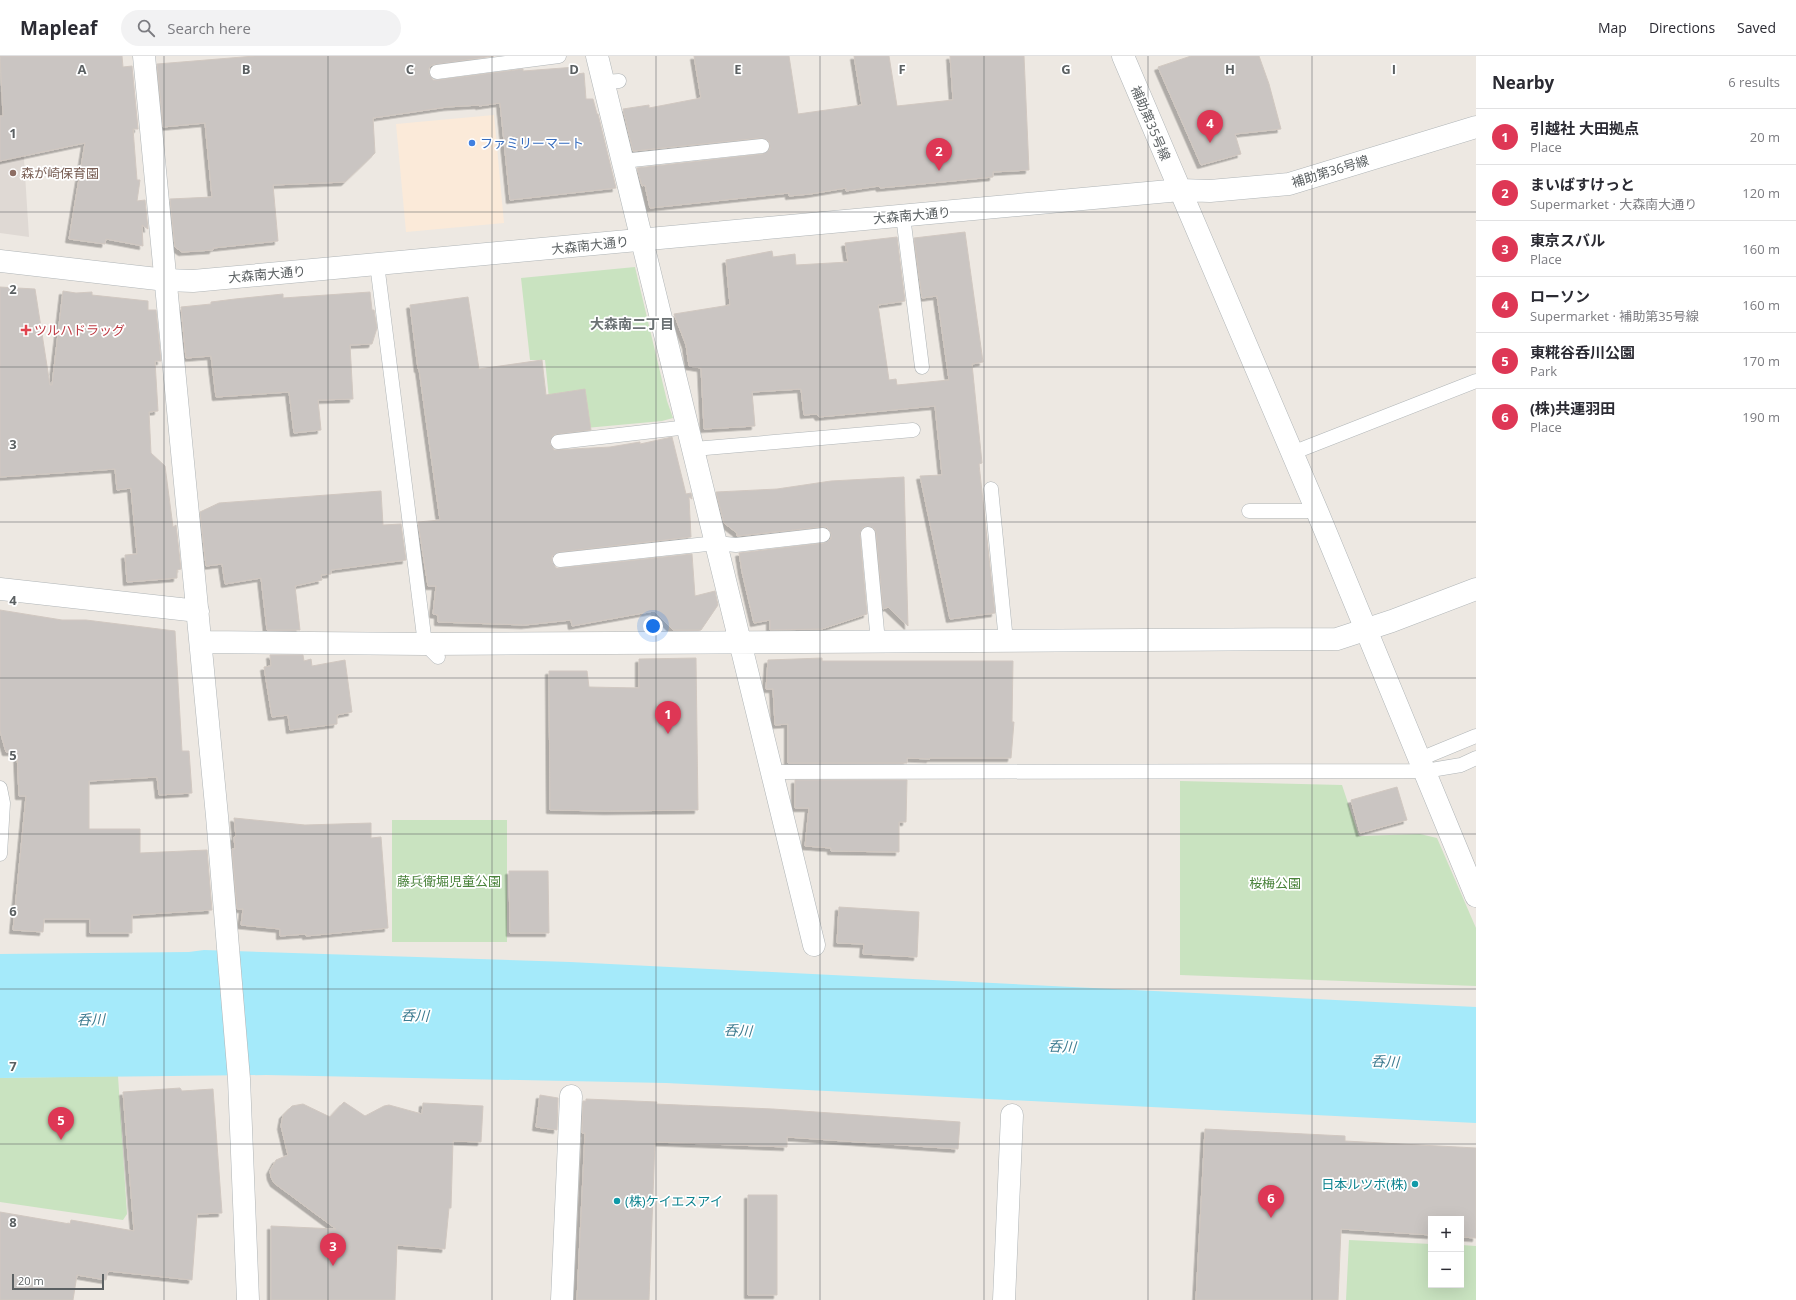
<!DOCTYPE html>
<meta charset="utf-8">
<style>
body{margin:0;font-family:"Open Sans","Noto Sans JP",sans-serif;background:#f2f2f3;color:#2b2b33}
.controls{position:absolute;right:12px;bottom:12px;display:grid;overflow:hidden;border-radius:0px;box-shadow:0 4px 16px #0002}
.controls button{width:36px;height:36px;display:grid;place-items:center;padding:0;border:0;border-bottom:1px solid #e1e1e2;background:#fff;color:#2b2b33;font:20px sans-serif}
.scale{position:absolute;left:12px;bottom:10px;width:92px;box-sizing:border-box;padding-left:4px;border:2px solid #5b6062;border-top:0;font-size:11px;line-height:14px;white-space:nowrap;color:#5b6062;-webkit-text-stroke:3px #fff;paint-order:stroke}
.you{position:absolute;left:653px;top:570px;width:14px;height:14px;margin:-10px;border:3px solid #fff;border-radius:50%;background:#1a73e8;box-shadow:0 0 0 6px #1a73e833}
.badge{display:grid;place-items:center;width:26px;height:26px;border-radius:50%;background:#de3755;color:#fff;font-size:13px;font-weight:700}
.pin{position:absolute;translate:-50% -33px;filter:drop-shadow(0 1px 2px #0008)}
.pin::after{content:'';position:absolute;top:21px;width:14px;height:12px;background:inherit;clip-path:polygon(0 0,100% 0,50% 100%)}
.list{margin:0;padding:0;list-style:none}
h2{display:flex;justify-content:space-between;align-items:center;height:52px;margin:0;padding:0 16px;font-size:17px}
h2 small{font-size:13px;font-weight:400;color:#7c7c81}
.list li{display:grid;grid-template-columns:26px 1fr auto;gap:12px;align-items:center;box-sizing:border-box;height:56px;padding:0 16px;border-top:1px solid #e1e1e2}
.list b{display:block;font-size:15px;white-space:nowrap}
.list p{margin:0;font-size:13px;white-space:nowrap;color:#7c7c81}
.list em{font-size:13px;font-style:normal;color:#7c7c81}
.icon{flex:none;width:22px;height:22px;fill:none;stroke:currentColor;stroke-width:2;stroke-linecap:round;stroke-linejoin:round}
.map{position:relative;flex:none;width:1476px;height:1244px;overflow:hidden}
header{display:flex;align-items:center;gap:24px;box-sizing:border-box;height:56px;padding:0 20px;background:#fff;border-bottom:1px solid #e1e1e2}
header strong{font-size:19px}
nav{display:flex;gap:22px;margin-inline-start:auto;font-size:14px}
.search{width:280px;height:36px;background:#f2f2f3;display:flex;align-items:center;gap:10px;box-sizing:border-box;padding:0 14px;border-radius:22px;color:#7c7c81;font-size:15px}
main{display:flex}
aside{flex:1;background:#fff}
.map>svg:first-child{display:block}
.commercial{fill:#fbead9}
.education{fill:#dfd9d4}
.green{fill:#c9e3c0}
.water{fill:#a5eafa}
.building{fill:#cac5c2;stroke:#d1c8c1;filter:url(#shadow)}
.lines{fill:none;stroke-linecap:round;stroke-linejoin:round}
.service-casing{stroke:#b0b5b7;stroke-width:15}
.minor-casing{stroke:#b0b5b7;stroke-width:23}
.tertiary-casing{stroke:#b0b5b7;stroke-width:23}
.service{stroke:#fff;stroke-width:14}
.minor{stroke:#fff;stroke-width:22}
.tertiary{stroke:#fff;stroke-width:22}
.grid{fill:none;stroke:#5b6062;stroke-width:1;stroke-opacity:0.55}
.shop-dot{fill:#3f7fe0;stroke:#fff;stroke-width:1.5}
.education-dot{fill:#8d6e63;stroke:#fff;stroke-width:1.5}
.health-dot{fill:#e0444e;stroke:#fff;stroke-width:1.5}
.culture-dot{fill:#0f9aa8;stroke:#fff;stroke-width:1.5}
.labels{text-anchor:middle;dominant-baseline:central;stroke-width:3.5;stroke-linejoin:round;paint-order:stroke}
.street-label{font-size:13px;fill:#5b6062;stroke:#fff}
.shop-label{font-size:13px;fill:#366cbe;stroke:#fff;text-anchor:start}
.education-label{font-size:13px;fill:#785e54;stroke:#fff;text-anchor:start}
.health-label{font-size:13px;fill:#be3a42;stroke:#fff;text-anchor:start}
.park-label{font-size:13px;fill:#49823a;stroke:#fff}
.culture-label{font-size:13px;fill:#0d838f;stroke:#fff;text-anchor:end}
.neighbourhood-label{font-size:14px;font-weight:bold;fill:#6c7274;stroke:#fff}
.water-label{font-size:14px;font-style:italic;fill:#3c7b90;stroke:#fff}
.grid-label{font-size:13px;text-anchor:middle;font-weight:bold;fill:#5b6062;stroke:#fff;stroke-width:3.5;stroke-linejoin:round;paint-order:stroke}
</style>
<header>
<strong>Mapleaf</strong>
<div class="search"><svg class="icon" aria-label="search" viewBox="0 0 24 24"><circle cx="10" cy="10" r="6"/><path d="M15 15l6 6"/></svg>Search here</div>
<nav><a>Map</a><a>Directions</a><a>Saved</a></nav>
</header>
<main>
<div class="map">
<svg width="1476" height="1244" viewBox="0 0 1476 1244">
<defs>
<filter id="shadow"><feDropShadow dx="-3.5" dy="3.5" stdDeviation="0" flood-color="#0004"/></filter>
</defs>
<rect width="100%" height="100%" fill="#ede8e2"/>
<path class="commercial" d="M 494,59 L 504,167 L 406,176 L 396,68 Z"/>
<path class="education" d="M 12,35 L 21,56 L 29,181 L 0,177 L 0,36 Z"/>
<path class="green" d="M 635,211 L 667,345 L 673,362 L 662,365 L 564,374 L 551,362 L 545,304 L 530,304 L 521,222 Z
M 1180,725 L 1342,729 L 1359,780 L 1420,778 L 1437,782 L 1476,872 L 1476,930 L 1180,919 Z
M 392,764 L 507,764 L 507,886 L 392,886 Z
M 118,1020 L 127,1158 L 123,1164 L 0,1146 L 0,1022 Z
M 1349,1184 L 1431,1188 L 1431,1229 L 1461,1229 L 1461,1189 L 1476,1190 L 1476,1244 L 1346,1244 Z"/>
<path class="water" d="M 204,894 L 570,906 L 1476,951 L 1476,1067 L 666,1027 L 266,1019 L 0,1022 L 0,898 L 189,896 Z"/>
<path class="building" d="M 0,0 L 122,0 L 123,11 L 132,10 L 138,73 L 133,73 L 137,124 L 140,124 L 137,145 L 145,144 L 148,173 L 142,169 L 143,190 L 106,183 L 105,188 L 69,183 L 85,87 L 0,105 L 0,60 L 3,60 Z
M 255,0 L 494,0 L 432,9 L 429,12 L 429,17 L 433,24 L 438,24 L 523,13 L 523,15 L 576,11 L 577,18 L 584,17 L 586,43 L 593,43 L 597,58 L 598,58 L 616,132 L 510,144 L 500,47 L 479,50 L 479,49 L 447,51 L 373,62 L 375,97 L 345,126 L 273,129 L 278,185 L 213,192 L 213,194 L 182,196 L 175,191 L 170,143 L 212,141 L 205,67 L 163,71 L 157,8 Z
M 694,0 L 789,0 L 798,58 L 862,49 L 854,0 L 889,0 L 897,50 L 953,44 L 950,0 L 1024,0 L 1029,114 L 993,116 L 993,121 L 880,132 L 879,130 L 846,135 L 846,132 L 810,138 L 789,140 L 789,137 L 650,152 L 645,129 L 642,130 L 637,112 L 763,98 L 770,93 L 769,85 L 761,82 L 633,95 L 623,53 L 649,49 L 649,52 L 701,42 Z
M 1191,0 L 1259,0 L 1269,28 L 1281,73 L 1235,78 L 1241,98 L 1201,109 L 1158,11 Z
M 965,176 L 983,306 L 972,308 L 982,407 L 979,408 L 995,557 L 950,563 L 920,420 L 942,419 L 935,350 L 819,361 L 817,358 L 804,359 L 801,333 L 752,336 L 755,370 L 704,373 L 701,312 L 689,310 L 686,289 L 674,258 L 730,249 L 726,204 L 772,195 L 773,201 L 795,198 L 796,209 L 848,206 L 845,187 L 897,181 L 905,245 L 878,249 L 889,324 L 896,323 L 897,329 L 949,324 L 937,240 L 922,242 L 914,182 Z
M 0,231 L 35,233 L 50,329 L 52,329 L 63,235 L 76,237 L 92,236 L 92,239 L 148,245 L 148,254 L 156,254 L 161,305 L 155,305 L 158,355 L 149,356 L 151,397 L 165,410 L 173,471 L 176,469 L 181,513 L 177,514 L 177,522 L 127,526 L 125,499 L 137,498 L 131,432 L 117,434 L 115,413 L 0,421 Z
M 370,236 L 372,254 L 374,254 L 377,272 L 372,288 L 350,289 L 353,343 L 318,344 L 321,374 L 294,377 L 289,336 L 216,341 L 211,300 L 186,302 L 181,251 L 211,248 L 211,246 L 235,243 L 283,238 L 283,242 Z
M 468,241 L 479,313 L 542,304 L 546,339 L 585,333 L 591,374 L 553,379 L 550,387 L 554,394 L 610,391 L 640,386 L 640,388 L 672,381 L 686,438 L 691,437 L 692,443 L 689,441 L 691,481 L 559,496 L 552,500 L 552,505 L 556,512 L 561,512 L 692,498 L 695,540 L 715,535 L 718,549 L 701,574 L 673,574 L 654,555 L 572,570 L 571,564 L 525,569 L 438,566 L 438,559 L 433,558 L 436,530 L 428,530 L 418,466 L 440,464 L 419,313 L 418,313 L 410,249 Z
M 904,421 L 908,570 L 888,551 L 883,553 L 876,477 L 875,473 L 868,470 L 863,471 L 860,479 L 867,558 L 822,573 L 770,574 L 770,564 L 754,567 L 742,516 L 739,497 L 824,487 L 831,483 L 831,478 L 827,471 L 822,471 L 737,480 L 737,477 L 724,467 L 716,436 L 777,433 L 831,425 Z
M 381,435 L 383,469 L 401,468 L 406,504 L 331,514 L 331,518 L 321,519 L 322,524 L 295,530 L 300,574 L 267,574 L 261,522 L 225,528 L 222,508 L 206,510 L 200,456 L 219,447 Z
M 0,554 L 62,564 L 86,564 L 175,575 L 182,695 L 189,695 L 192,737 L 159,739 L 157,721 L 89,725 L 89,773 L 140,773 L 140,797 L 207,794 L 212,854 L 132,859 L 132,877 L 90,877 L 90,863 L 44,863 L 43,876 L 13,874 L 26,740 L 19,740 L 17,696 L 6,696 L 0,675 Z
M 270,599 L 303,599 L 304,605 L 311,603 L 312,610 L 345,604 L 352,656 L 337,659 L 337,668 L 290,674 L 288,659 L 272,661 L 264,611 L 271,610 Z
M 696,602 L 698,754 L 608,755 L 550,754 L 549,615 L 587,615 L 589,631 L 639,632 L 639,603 Z
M 822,602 L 822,605 L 1013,605 L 1012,666 L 1014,666 L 1011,702 L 930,702 L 930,703 L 907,702 L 907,707 L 788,707 L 788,668 L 775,669 L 773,633 L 766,633 L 768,604 Z
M 795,724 L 907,724 L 906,766 L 899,766 L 899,796 L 831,795 L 831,792 L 805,790 L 809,752 L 795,752 Z
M 1397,731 L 1407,764 L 1360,777 L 1351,744 Z
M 234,762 L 305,769 L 371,767 L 371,782 L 381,781 L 388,872 L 306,880 L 306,878 L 280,880 L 280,873 L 241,869 L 243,853 L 237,853 L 232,793 L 235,793 L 234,781 L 236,781 Z
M 509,815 L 548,815 L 549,877 L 510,877 Z
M 839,851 L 919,856 L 917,901 L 863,898 L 864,888 L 837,887 Z
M 180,1032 L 182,1035 L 213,1033 L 222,1157 L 197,1158 L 192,1224 L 108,1215 L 106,1224 L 77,1219 L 73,1244 L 0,1244 L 0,1156 L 70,1168 L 71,1164 L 134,1175 L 123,1036 Z
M 540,1039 L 558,1042 L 557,1074 L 536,1071 Z
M 586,1043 L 657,1046 L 656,1048 L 773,1053 L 960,1066 L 958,1093 L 787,1081 L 787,1091 L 655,1086 L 649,1244 L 577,1244 L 585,1077 L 582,1077 L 583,1045 L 586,1045 Z
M 344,1046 L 365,1060 L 384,1050 L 389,1049 L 422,1058 L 423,1047 L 483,1050 L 481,1086 L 453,1085 L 451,1152 L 449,1152 L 445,1193 L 397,1189 L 395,1244 L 271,1244 L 271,1170 L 336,1173 L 274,1127 L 271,1121 L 270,1115 L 276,1104 L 288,1099 L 281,1070 L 283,1059 L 292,1050 L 303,1048 L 330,1061 Z
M 1205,1073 L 1345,1080 L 1345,1085 L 1476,1092 L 1476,1182 L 1461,1181 L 1461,1163 L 1431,1163 L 1431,1179 L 1341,1173 L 1338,1244 L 1196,1244 Z
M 748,1139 L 777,1139 L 777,1239 L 748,1239 Z"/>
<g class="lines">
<g class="service-casing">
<path id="service" d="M 437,16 L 559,0
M 604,26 L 619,25
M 623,105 L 762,90
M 903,160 L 922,311
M 377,208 L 425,588 L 438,601
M 558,386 L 688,371
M 694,393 L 913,374
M 1292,397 L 1476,325
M 991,433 L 1006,585
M 1249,455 L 1317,455
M 868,478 L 878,586
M 560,504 L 716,487 L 736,489 L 823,479
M 1420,703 L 1476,680
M 771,716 L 1425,715 L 1461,709 L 1476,702
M 0,732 L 3,747 L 0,798"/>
</g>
<g class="minor-casing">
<path id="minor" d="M 144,0 L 217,760 L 239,1023 L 248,1244
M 597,0 L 814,889
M 0,533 L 198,555
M 201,586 L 425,588 L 1337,583 L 1392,565 L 1476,533
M 562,1244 L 571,1040
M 1004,1244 L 1012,1059"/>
</g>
<g class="tertiary-casing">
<path id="tertiary" d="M 1123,0 L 1317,455 L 1476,840
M 0,205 L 166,224 L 193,225 L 1180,134 L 1210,135 L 1289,128 L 1476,71"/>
</g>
<use href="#service" class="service"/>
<use href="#minor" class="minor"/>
<use href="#tertiary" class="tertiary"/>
</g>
<path class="grid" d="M 164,0 L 164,1244M 328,0 L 328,1244M 492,0 L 492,1244M 656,0 L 656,1244M 820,0 L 820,1244M 984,0 L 984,1244M 1148,0 L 1148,1244M 1312,0 L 1312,1244M 0,156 L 1476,156M 0,311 L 1476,311M 0,466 L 1476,466M 0,622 L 1476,622M 0,778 L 1476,778M 0,933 L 1476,933M 0,1088 L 1476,1088"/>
<circle class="shop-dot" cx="472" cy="87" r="4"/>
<circle class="education-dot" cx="13" cy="117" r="4"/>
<path class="health-dot" d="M24 268h4v4h4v4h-4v4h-4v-4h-4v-4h4z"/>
<g class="culture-dot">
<circle cx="1415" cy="1128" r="4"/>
<circle cx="617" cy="1145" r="4"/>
</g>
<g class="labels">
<g class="street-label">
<text transform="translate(1151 67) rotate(67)">補助第35号線</text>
<text transform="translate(1330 115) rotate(-17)">補助第36号線</text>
<text transform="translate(912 159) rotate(-5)">大森南大通り</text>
<text transform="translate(590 189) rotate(-6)">大森南大通り</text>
<text transform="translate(267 218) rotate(-5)">大森南大通り</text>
</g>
<g class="shop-label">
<text x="480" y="87">ファミリーマート</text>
</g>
<g class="education-label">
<text x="21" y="117">森が崎保育園</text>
</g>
<g class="health-label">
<text x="34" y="274">ツルハドラッグ</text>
</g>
<g class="park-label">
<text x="449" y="825">藤兵衛堀児童公園</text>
<text x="1275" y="827">桜梅公園</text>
</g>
<g class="culture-label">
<text x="1407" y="1128">日本ルツボ(株)</text>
<text x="625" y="1145" text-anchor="start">(株)ケイエスアイ</text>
</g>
<g class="neighbourhood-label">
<text x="632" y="267">大森南二丁目</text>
</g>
<g class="water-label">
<text transform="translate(415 959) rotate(2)">呑川</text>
<text transform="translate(91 963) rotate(-1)">呑川</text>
<text transform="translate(738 974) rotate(3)">呑川</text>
<text transform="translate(1062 990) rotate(3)">呑川</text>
<text transform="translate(1385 1005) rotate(3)">呑川</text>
</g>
</g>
<g class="grid-label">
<text x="82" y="18">A</text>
<text x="246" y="18">B</text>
<text x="410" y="18">C</text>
<text x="574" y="18">D</text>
<text x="738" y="18">E</text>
<text x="902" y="18">F</text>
<text x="1066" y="18">G</text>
<text x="1230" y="18">H</text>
<text x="1394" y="18">I</text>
<text x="13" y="82">1</text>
<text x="13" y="238">2</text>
<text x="13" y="393">3</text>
<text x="13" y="549">4</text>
<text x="13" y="704">5</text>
<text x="13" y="860">6</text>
<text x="13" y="1015">7</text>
<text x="13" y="1171">8</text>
</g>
</svg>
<div class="controls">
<button>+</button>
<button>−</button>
</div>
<div class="scale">20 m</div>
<div class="you"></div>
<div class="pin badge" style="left:668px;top:678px">1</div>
<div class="pin badge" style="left:939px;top:115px">2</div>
<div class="pin badge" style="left:333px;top:1210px">3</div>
<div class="pin badge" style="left:1210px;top:87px">4</div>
<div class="pin badge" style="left:61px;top:1084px">5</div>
<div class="pin badge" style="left:1271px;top:1162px">6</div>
</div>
<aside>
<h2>Nearby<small>6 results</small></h2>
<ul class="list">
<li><span class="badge">1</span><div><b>引越社 大田拠点</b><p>Place</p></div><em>20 m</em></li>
<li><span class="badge">2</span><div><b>まいばすけっと</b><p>Supermarket · 大森南大通り</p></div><em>120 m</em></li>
<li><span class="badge">3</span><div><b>東京スバル</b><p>Place</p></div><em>160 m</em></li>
<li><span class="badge">4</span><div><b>ローソン</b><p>Supermarket · 補助第35号線</p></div><em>160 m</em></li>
<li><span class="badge">5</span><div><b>東糀谷呑川公園</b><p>Park</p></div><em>170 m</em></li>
<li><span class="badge">6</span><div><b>(株)共運羽田</b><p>Place</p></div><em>190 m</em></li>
</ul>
</aside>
</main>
